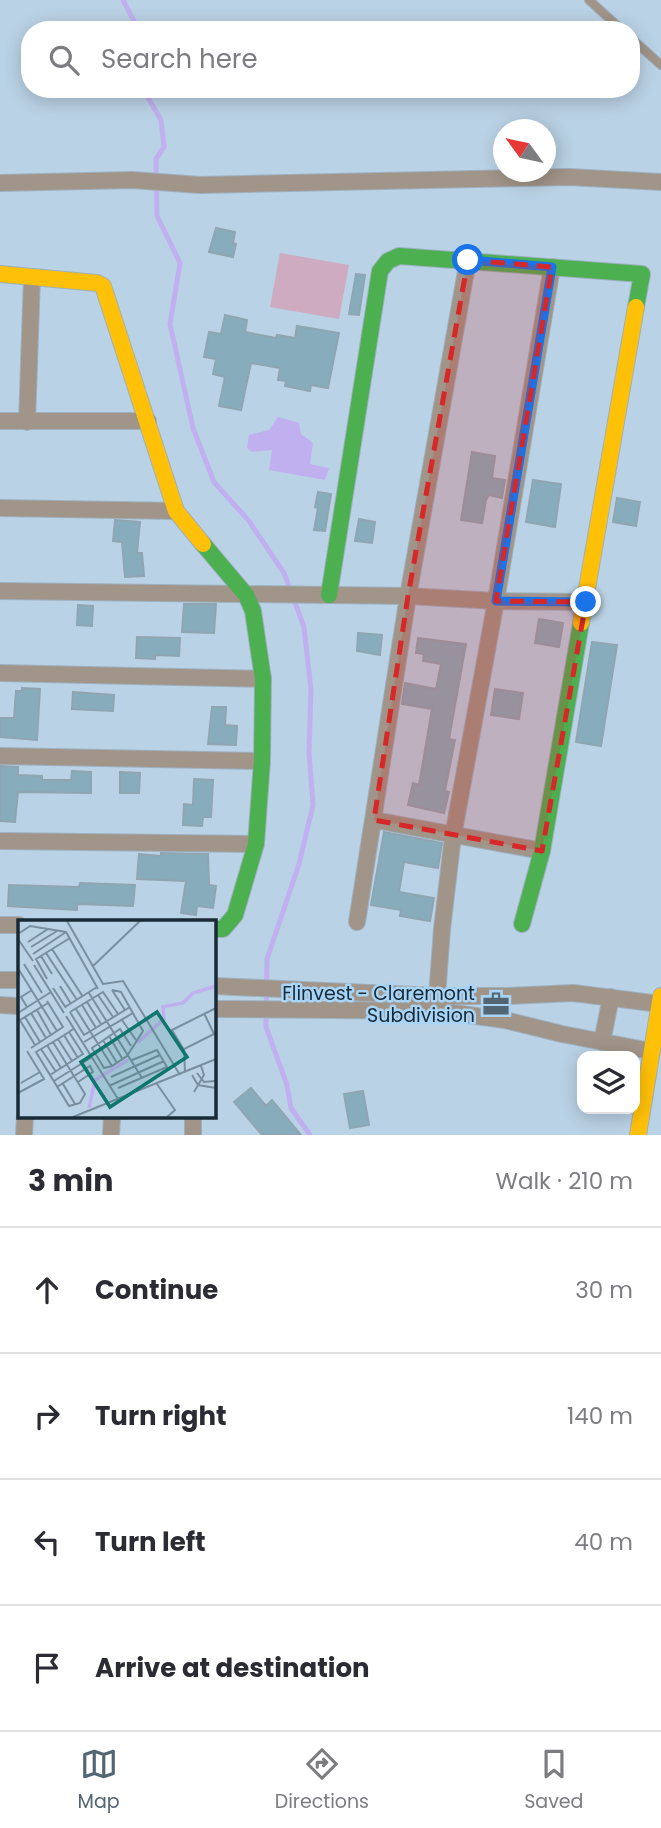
<!DOCTYPE html>
<meta charset="utf-8">
<style>
body{margin:0;font-family:Poppins,sans-serif;background:#f2f2f3;color:#2b2b33}
.controls{position:absolute;right:21px;bottom:21px;display:grid;overflow:hidden;border-radius:14px;box-shadow:0 4px 18px #0003}
.controls button{width:63px;height:63px;display:grid;place-items:center;padding:0;border:0;border-bottom:2px solid #e1e1e2;background:#fff;color:#2b2b33;font:35px sans-serif}
.compass{position:absolute;left:493px;top:119px;width:63px;height:63px;border-radius:50%;background:#fff;box-shadow:0 4px 18px #0003;rotate:303deg}
.stop{position:absolute;width:21px;height:21px;margin:-16px;border:5px solid #1a73e8;border-radius:50%;background:#fff}
.stop.end{background:#1a73e8;border-color:#fff;box-shadow:0 2px 7px #0008}
.list{margin:0;padding:0;list-style:none}
h2{display:flex;justify-content:space-between;align-items:center;height:91px;margin:0;padding:0 28px;font-size:30px}
h2 small{font-size:23px;font-weight:400;color:#7c7c81}
.list li{display:grid;grid-template-columns:46px 1fr auto;gap:21px;align-items:center;box-sizing:border-box;height:126px;padding:0 28px;border-top:2px solid #e1e1e2}
.list b{display:block;font-size:26px;white-space:nowrap}
.list em{font-size:23px;font-style:normal;color:#7c7c81}
.icon{flex:none;width:38px;height:38px;fill:none;stroke:currentColor;stroke-width:2;stroke-linecap:round;stroke-linejoin:round}
.map{position:relative;flex:none;width:661px;height:1135px;overflow:hidden}
.search{position:absolute;background:#fff;box-shadow:0 4px 18px #0003;left:21px;right:21px;top:21px;height:77px;display:flex;align-items:center;gap:18px;box-sizing:border-box;padding:0 24px;border-radius:28px;color:#7c7c81;font-size:26px}
.sheet{height:595px;background:#fff}
nav{display:flex;justify-content:space-around;align-items:center;box-sizing:border-box;height:98px;border-top:2px solid #e1e1e2;background:#fff;font-size:19px;color:#7c7c81}
nav a{display:grid;justify-items:center;gap:4px}
nav .on{color:#516573}
.map>svg:first-child{display:block}
.green{fill:#ceabc1}
.water{fill:#c0b0f0}
.lines{fill:none;stroke-linecap:round;stroke-linejoin:round}
.stream{stroke:#c0b0f0;stroke-width:5}
.building{fill:#87adbc;stroke:#90a5b2;stroke-width:2}
.lane-casing{stroke:#9db0bf;stroke-width:10}
.street-casing{stroke:#9db0bf;stroke-width:18}
.fast-casing{stroke:#9db0bf;stroke-width:18}
.slow-casing{stroke:#9db0bf;stroke-width:18}
.lane{stroke:#a19488;stroke-width:8}
.street{stroke:#a19488;stroke-width:16}
.fast{stroke:#4caf50;stroke-width:16}
.slow{stroke:#ffc107;stroke-width:16}
.route{stroke:#1a73e8;stroke-width:9}
.marked{fill:#d62828;fill-opacity:0.2;stroke:#d62828;stroke-width:5;stroke-dasharray:14 9;stroke-linejoin:round}
.labels{text-anchor:middle;dominant-baseline:central;stroke-width:5;stroke-linejoin:round;paint-order:stroke}
.poi-label{font-size:19px;fill:#182a36;stroke:#a8d5f7;text-anchor:end}
.inset-river{fill:none;stroke:#c0b0f0;stroke-width:3.5}
.inset-road{fill:none;stroke:#798f9f;stroke-width:2}
.view{fill:#0f766e;fill-opacity:0.15;stroke:#0f766e;stroke-width:3.5}
.inset-edge{fill:none;stroke:#182a36;stroke-width:3.5}
</style>
<div class="map">
<svg width="661" height="1135" viewBox="0 0 661 1135">
<rect width="100%" height="100%" fill="#bad2e5"/>
<path class="green" d="M 280,253 L 349,265 L 339,319 L 270,307 Z"/>
<path class="water" d="M 278,417 L 299,423 L 301,434 L 313,443 L 310,464 L 329,468 L 325,480 L 269,470 L 272,450 L 252,452 L 247,448 L 249,435 L 269,430 Z"/>
<g class="lines">
<path class="stream" d="M 123,0 L 136,25 L 135,30
M 143,89 L 161,120 L 164,147 L 156,159 L 157,216 L 180,263 L 170,324 L 193,428 L 214,482 L 249,521 L 284,573 L 304,627 L 311,690 L 309,752 L 313,805 L 299,864 L 267,959 L 266,1027 L 287,1085 L 291,1108 L 310,1135"/>
</g>
<path class="building" d="M 216,228 L 235,232 L 233,243 L 236,244 L 233,257 L 209,252 Z
M 356,274 L 365,275 L 359,315 L 349,314 Z
M 225,315 L 247,320 L 245,332 L 276,338 L 277,335 L 295,338 L 297,326 L 339,333 L 328,388 L 311,385 L 310,391 L 285,386 L 286,381 L 278,380 L 280,368 L 251,363 L 241,410 L 219,406 L 225,377 L 213,374 L 216,359 L 204,357 L 209,332 L 221,334 Z
M 472,452 L 495,456 L 492,478 L 505,480 L 502,498 L 489,495 L 486,500 L 482,523 L 461,520 Z
M 533,480 L 561,484 L 555,527 L 526,522 Z
M 318,492 L 331,494 L 325,531 L 314,530 L 318,508 L 315,507 Z
M 617,498 L 640,502 L 636,526 L 613,522 Z
M 359,519 L 375,522 L 372,543 L 355,541 Z
M 115,520 L 140,522 L 137,553 L 142,553 L 144,576 L 125,577 L 122,542 L 113,541 Z
M 184,604 L 216,604 L 214,633 L 182,632 Z
M 78,605 L 93,606 L 92,626 L 77,625 Z
M 539,619 L 563,623 L 559,647 L 535,643 Z
M 358,633 L 382,635 L 380,655 L 357,651 Z
M 137,637 L 180,638 L 179,656 L 155,655 L 155,659 L 136,658 Z
M 418,638 L 466,644 L 449,739 L 455,740 L 445,791 L 449,792 L 444,813 L 408,805 L 413,783 L 419,785 L 432,709 L 402,704 L 405,683 L 436,689 L 441,664 L 423,661 L 424,654 L 416,653 Z
M 592,642 L 617,645 L 601,746 L 576,742 Z
M 22,688 L 40,689 L 37,740 L 0,737 L 0,718 L 14,718 L 16,691 L 22,691 Z
M 495,689 L 523,693 L 519,719 L 491,715 Z
M 73,692 L 114,695 L 113,711 L 72,709 Z
M 212,707 L 226,707 L 225,725 L 237,726 L 236,745 L 208,744 Z
M 0,766 L 18,767 L 18,775 L 42,776 L 42,780 L 71,780 L 72,771 L 91,772 L 91,793 L 18,792 L 15,822 L 0,821 Z
M 120,772 L 140,773 L 139,793 L 120,793 Z
M 194,779 L 213,780 L 211,817 L 203,817 L 202,826 L 183,825 L 184,804 L 193,805 Z
M 384,832 L 442,843 L 438,868 L 404,862 L 399,892 L 434,898 L 430,921 L 400,916 L 401,910 L 371,905 Z
M 161,853 L 208,854 L 209,885 L 216,886 L 213,908 L 197,906 L 196,915 L 181,913 L 186,881 L 137,879 L 139,854 L 161,856 Z
M 80,883 L 135,885 L 133,906 L 77,904 L 77,910 L 8,906 L 9,885 L 79,887 Z
M 251,1088 L 266,1106 L 272,1100 L 301,1135 L 262,1135 L 234,1102 Z
M 363,1091 L 369,1125 L 350,1128 L 344,1094 Z"/>
<g class="lines">
<g class="lane-casing">
<path id="lane" d="M 589,0 L 622,30
M 631,38 L 661,65"/>
</g>
<g class="street-casing">
<path id="street" d="M 0,183 L 132,180 L 200,185 L 569,177 L 661,182
M 0,421 L 148,421
M 27,422 L 32,277
M 0,508 L 176,511
M 0,591 L 408,596 L 496,601 L 586,602
M 0,673 L 263,679
M 0,756 L 262,761
M 374,820 L 542,851
M 0,841 L 256,844
M 357,922 L 408,596 L 468,260
M 0,925 L 19,925
M 0,980 L 19,980
M 214,986 L 437,996 L 509,996 L 573,993 L 660,1004
M 0,1005 L 19,1006
M 214,1009 L 440,1011 L 505,1020 L 562,1034 L 650,1051
M 440,1011 L 437,996 L 442,929 L 453,836 L 496,601 L 552,267
M 602,1042 L 611,997
M 24,1135 L 25,1116
M 111,1135 L 112,1116
M 193,1135 L 193,1116"/>
</g>
<g class="fast-casing">
<path id="fast" d="M 203,544 L 246,595 L 253,611 L 263,679 L 262,761 L 256,844 L 235,915 L 223,929 L 214,929
M 329,595 L 380,271 L 388,261 L 399,256 L 642,274 L 636,307
M 522,924 L 542,851 L 581,623"/>
</g>
<g class="slow-casing">
<path id="slow" d="M 0,274 L 97,283 L 103,286 L 176,511 L 203,544
M 581,623 L 636,307
M 638,1135 L 661,996"/>
</g>
<use href="#lane" class="lane"/>
<use href="#street" class="street"/>
<use href="#fast" class="fast"/>
<use href="#slow" class="slow"/>
</g>
<g class="lines">
<path class="route" d="M 468,260 L 552,267 L 496,601 L 586,602"/>
</g>
<path class="marked" d="M 468,260 L 552,267 L 496,601 L 586,602 L 542,851 L 374,820 L 408,596 Z"/>
<defs>
<g id="office-bare" transform="scale(2.1)"><path d="M-6-3h4V-5.5h4V-3h4V5H-6ZM-1-4.5V-3h2v-1.5ZM-6 0V1H6V0Z" fill="#516573" stroke="#a8d5f7" stroke-width="2.5" paint-order="stroke"/></g>
</defs>
<g fill-rule="evenodd">
<use href="#office-bare" x="496" y="1004"/>
</g>
<g class="labels">
<g class="poi-label">
<text x="475" y="993">Flinvest - Claremont<tspan x="475" dy="22">Subdivision</tspan></text>
</g>
</g>
<g transform="translate(18 920)">
<rect width="198" height="198" fill="#bad2e5"/>
<path class="inset-river" d="M 119,123 L 146,99 L 145,87 L 165,83 L 175,73 L 198,66M 71,188 L 77,160 L 110,140"/>
<path class="inset-road" d="M 49,1 L 85,64 L 105,61 L 162,155M 0,14 L 12,6 L 48,12 L 80,69M 0,19 L 15,41M 10,22 L 30,9M 13,27 L 39,11M 34,29 L 65,77M 28,33 L 59,80M 15,34 L 48,12M 23,36 L 34,54M 6,44 L 24,73M 16,45 L 46,93M 75,46 L 122,1M 1,50 L 39,111M 29,59 L 18,39 L 52,18M 42,66 L 53,84M 35,68 L 48,88M 94,70 L 103,72 L 125,111 L 109,136 L 94,146 L 86,148 L 74,128 L 102,109 L 113,126M 94,70 L 107,90M 71,73 L 124,158M 80,75 L 95,97M 69,82 L 83,104M 64,85 L 78,108M 9,87 L 3,77 L 14,70M 47,87 L 79,67M 58,89 L 94,146M 19,90 L 33,115M 52,92 L 66,115 L 112,87M 52,92 L 85,72 L 100,94M 0,93 L 33,72M 13,93 L 28,118M 48,96 L 100,179M 0,97 L 17,125M 7,97 L 22,122M 2,100 L 30,83M 104,100 L 118,120M 46,115 L 60,138M 91,116 L 105,140M 40,119 L 54,141M 85,120 L 99,143M 35,122 L 67,174 L 62,183 L 51,186 L 18,132 L 35,122 L 40,119 L 51,112 L 55,109M 66,122 L 115,93M 29,125 L 43,148M 13,128 L 45,107 L 29,81M 23,129 L 38,152M 166,130 L 154,110 L 198,88M 167,152 L 166,129 L 196,114 L 186,93M 179,153 L 186,162 L 197,161M 32,155 L 65,134 L 51,112M 174,155 L 180,165 L 198,168M 93,157 L 142,135M 36,161 L 74,137M 3,163 L 22,152M 45,164 L 57,184M 139,164 L 157,190 L 149,197M 91,166 L 146,141M 39,167 L 72,146 L 75,152 L 60,162M 100,168 L 149,147 L 139,130 L 114,140M 176,172 L 186,155 L 183,146M 0,173 L 26,159 L 9,131M 55,197 L 198,139"/>
<path class="view" d="M 139,92 L 169,137 L 92,187 L 63,142 Z"/>
<rect width="198" height="198" class="inset-edge"/>
</g>
</svg>
<div class="controls">
<button><svg class="icon" aria-label="layers" viewBox="0 0 24 24"><path d="M12 4l9 5-9 5-9-5zM3 14l9 5 9-5"/></svg></button>
</div>
<svg class="compass" viewBox="-18 -18 36 36"><path d="M0-13l5 13h-10z" fill="#e53935"/><path d="M0 13l5-13h-10z" fill="#7c7c81"/></svg>
<div class="stop" style="left:468px;top:260px"></div>
<div class="stop end" style="left:586px;top:602px"></div>
<div class="search"><svg class="icon" aria-label="search" viewBox="0 0 24 24"><circle cx="10" cy="10" r="6"/><path d="M15 15l6 6"/></svg>Search here</div>
</div>
<section class="sheet">
<h2>3 min<small>Walk · 210 m</small></h2>
<ul class="list">
<li><svg class="icon" aria-label="ahead" viewBox="0 0 24 24"><path d="M12 20V5M6 11l6-6 6 6"/></svg><div><b>Continue</b></div><em>30 m</em></li>
<li><svg class="icon" aria-label="right" viewBox="0 0 24 24"><path d="M7 20v-9h11M14 6l5 5-5 5"/></svg><div><b>Turn right</b></div><em>140 m</em></li>
<li><svg class="icon" aria-label="left" viewBox="0 0 24 24"><path d="M17 20v-9H6M10 6l-5 5 5 5"/></svg><div><b>Turn left</b></div><em>40 m</em></li>
<li><svg class="icon" aria-label="arrive" viewBox="0 0 24 24"><path d="M6 21V4h12l-3 4 3 4H6"/></svg><div><b>Arrive at destination</b></div></li>
</ul>
</section>
<nav>
<a class="on"><svg class="icon" aria-label="map" viewBox="0 0 24 24"><path d="M3 6l6-2 6 2 6-2v14l-6 2-6-2-6 2zM9 4v14M15 6v14"/></svg>Map</a>
<a><svg class="icon" aria-label="directions" viewBox="0 0 24 24"><path d="M12 3l9 9-9 9-9-9zM9 14v-3h6M13 9l2 2-2 2"/></svg>Directions</a>
<a><svg class="icon" aria-label="saved" viewBox="0 0 24 24"><path d="M7 4h10v16l-5-4-5 4z"/></svg>Saved</a>
</nav>
